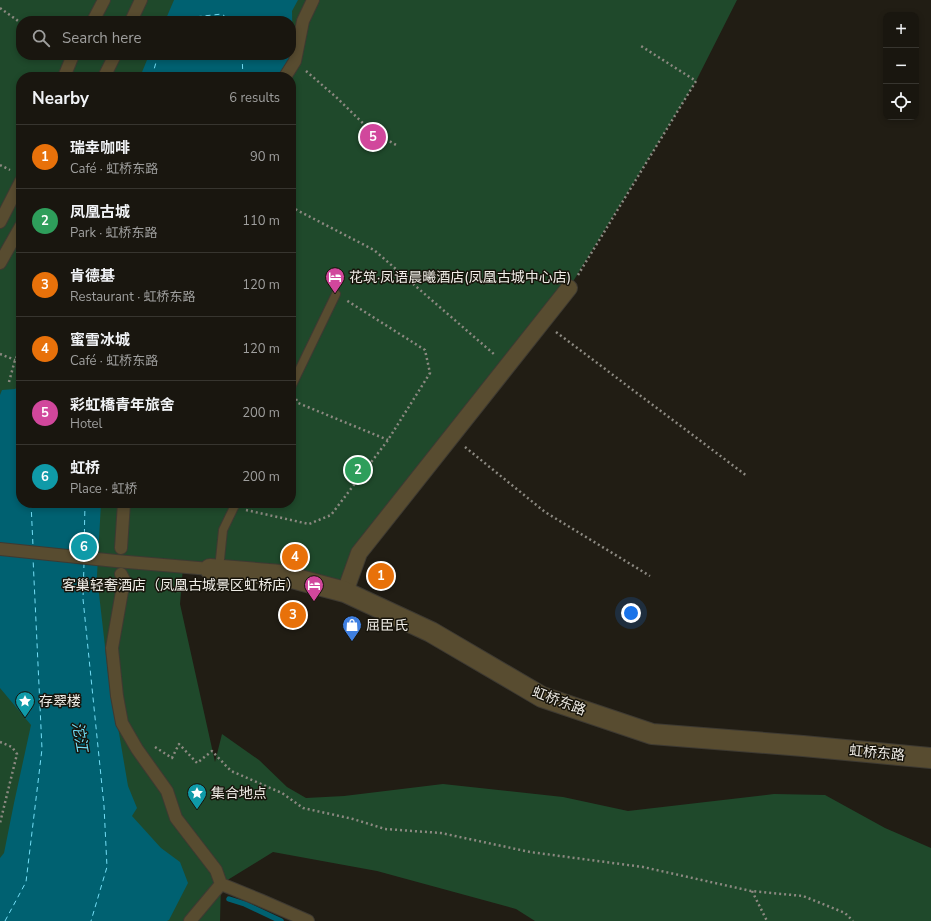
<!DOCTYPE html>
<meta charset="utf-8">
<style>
body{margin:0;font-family:"Nunito Sans","Noto Sans SC",sans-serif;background:#26231d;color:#f1f3f6}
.controls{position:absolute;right:12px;top:12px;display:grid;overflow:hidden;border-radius:8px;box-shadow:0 2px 6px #0003}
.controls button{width:36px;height:36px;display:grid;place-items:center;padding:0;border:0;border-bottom:1px solid #37352f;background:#19160f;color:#f1f3f6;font:20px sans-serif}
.you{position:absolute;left:631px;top:613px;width:14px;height:14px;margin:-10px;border:3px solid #fff;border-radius:50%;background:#1a73e8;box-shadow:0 0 0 6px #1a73e833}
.badge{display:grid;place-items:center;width:26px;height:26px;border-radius:50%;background:#52ccd6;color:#fff;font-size:13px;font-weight:700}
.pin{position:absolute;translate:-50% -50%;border:2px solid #fff;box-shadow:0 1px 4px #0006}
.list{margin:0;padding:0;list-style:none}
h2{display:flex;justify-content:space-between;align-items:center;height:52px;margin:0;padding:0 16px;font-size:17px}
h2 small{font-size:13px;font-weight:400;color:#9f9f9e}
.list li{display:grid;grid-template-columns:26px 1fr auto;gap:12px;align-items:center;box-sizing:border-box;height:64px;padding:0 16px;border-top:1px solid #37352f}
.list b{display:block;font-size:15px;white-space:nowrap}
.list p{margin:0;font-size:13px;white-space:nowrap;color:#9f9f9e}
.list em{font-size:13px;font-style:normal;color:#9f9f9e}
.icon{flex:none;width:22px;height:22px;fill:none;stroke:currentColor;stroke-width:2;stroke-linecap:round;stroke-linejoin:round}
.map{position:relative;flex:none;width:931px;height:921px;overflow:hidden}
.search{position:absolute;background:#19160f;box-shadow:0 2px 6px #0003;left:16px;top:16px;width:280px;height:44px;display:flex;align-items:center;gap:10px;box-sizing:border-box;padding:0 14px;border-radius:16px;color:#9f9f9e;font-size:15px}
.panel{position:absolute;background:#19160f;box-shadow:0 2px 6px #0003;left:16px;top:72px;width:280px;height:436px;border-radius:16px}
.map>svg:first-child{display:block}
.green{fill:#1f492b;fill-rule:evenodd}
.water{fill:#006171}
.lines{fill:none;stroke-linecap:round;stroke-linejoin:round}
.stream{stroke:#006171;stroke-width:5.5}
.ferry{stroke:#73def6;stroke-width:1;stroke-dasharray:5 4;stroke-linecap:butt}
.service-casing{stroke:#3e3a32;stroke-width:10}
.pedestrian-casing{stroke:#3e3a32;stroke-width:14}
.minor-casing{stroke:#3e3a32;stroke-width:18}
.tertiary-casing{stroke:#3e3a32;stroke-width:22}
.path{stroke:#8c8981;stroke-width:2.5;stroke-dasharray:2 3;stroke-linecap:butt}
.service{stroke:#584c30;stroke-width:8}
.pedestrian{stroke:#584c30;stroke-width:12}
.minor{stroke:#584c30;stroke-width:16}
.tertiary{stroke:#584c30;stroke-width:20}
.labels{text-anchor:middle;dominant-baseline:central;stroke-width:3;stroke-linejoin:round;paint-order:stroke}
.poi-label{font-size:14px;fill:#f0ede7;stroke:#17140b;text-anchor:start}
.street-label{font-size:14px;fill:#f0ede7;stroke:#17140b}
.water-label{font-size:15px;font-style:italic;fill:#73def6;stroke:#17140b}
</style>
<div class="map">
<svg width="931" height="921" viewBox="0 0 931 921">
<rect width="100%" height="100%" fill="#211d14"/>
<path class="green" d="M 0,0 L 737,0 L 696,81 L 569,288 L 359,553 L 345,592 L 183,567 L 180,604 L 215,762 L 222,734 L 259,760 L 287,787 L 306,798 L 344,796 L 443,784 L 563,797 L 628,811 L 774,794 L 825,795 L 885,828 L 931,848 L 931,921 L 535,921 L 516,909 L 377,871 L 273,852 L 221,884 L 220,921 L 0,921 ZM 21,21 L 291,21 L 291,55 L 21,55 ZM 21,77 L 291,77 L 291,503 L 21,503 Z"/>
<path class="water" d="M 174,0 L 298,0 L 292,11 L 293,59 L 280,77 L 140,77 L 149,55 L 291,55 L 291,21 L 165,21 Z
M 21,383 L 21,503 L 101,503 L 97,576 L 108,673 L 119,733 L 128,786 L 137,808 L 132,816 L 161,848 L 180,862 L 188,883 L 169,920 L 167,921 L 0,921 L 0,858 L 4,853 L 14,803 L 31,725 L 0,688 L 0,395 L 2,390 L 15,389 Z"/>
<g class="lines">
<path class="stream" d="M 229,899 L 245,904 L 281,921"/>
<path class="ferry" d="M 189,21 L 194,17 L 222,14 L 230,21
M 242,55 L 243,77
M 152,77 L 158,55
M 31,503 L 33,546
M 84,552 L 85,503
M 84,563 L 83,599 L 104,806 L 107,867 L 91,921
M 5,921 L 26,882 L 42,749 L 33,558"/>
<g class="service-casing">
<path id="service" d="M 291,387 L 336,294
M 219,569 L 223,530 L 236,503"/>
</g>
<g class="pedestrian-casing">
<path id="pedestrian" d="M 93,21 L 104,0
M 131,21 L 141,0
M 64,77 L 73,55
M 104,77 L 115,55
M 285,77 L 295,61 L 303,21 L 313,0
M 0,222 L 21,181
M 0,263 L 21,226
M 121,548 L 124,503
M 0,549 L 116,561 L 210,569
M 121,574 L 124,580 L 112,648 L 117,696 L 122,723 L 137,749 L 167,791 L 176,818 L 216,870 L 221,884 L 190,921
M 221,884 L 260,900 L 308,921"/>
</g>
<g class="minor-casing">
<path id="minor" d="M 345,592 L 359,553 L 569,288"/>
</g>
<g class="tertiary-casing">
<path id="tertiary" d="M 210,569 L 281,575 L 345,592 L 431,632 L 542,697 L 652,734 L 803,746 L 931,758"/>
</g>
<path class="path" d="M 0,8 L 21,23
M 306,71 L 336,97 L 370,130 L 396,145
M 0,165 L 10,170
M 291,207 L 374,250 L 495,355
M 578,275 L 696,81 L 641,46
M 556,332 L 747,476
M 0,354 L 15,360
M 9,382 L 15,360 L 21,349
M 296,399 L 298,403 L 388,440
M 465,447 L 545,512 L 650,576
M 246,510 L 309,524 L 331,515 L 388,440 L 430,373 L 425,350 L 346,300
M 0,742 L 12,747 L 17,754 L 0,823
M 155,747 L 172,758 L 179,744 L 197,763 L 212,751 L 231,771 L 282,793 L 303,808 L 353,819 L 385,829 L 441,833 L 530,852 L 643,867 L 751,891 L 803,896 L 845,913 L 853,921
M 752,891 L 767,921"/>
<use href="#service" class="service"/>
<use href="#pedestrian" class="pedestrian"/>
<use href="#minor" class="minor"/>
<use href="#tertiary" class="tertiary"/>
</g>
<defs>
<g id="hotel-pin" transform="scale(1)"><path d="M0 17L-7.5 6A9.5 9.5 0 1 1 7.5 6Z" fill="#d1479c" stroke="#17140b"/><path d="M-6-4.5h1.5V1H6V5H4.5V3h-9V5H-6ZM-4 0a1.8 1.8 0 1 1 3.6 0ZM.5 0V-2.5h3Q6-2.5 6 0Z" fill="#fff"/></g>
<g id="shop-pin" transform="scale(1)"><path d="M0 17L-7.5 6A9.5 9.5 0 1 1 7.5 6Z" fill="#3f7fe0" stroke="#17140b"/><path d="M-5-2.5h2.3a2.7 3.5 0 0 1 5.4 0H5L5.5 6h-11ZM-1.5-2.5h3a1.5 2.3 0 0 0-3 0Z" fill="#fff"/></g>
<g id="sight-pin" transform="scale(1)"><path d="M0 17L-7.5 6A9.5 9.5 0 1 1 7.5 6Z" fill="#0f9aa8" stroke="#17140b"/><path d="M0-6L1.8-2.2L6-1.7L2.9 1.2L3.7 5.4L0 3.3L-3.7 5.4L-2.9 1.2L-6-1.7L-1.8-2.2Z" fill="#fff"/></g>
</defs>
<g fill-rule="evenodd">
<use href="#hotel-pin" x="335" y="277"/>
<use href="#hotel-pin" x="314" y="585"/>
<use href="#shop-pin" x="352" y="625"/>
<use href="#sight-pin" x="25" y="701"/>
<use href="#sight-pin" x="197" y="793"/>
</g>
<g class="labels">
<g class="poi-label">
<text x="349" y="277">花筑·凤语晨曦酒店(凤凰古城中心店)</text>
<text x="300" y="585" text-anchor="end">客巢轻奢酒店（凤凰古城景区虹桥店）</text>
<text x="366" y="625">屈臣氏</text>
<text x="39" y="701">存翠楼</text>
<text x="211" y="793">集合地点</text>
</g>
<g class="street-label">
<text transform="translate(559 701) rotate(21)">虹桥东路</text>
<text transform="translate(877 753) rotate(5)">虹桥东路</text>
</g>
<g class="water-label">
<text transform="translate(80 737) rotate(80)">沱江</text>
</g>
</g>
</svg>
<div class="controls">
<button>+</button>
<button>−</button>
<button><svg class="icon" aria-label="locate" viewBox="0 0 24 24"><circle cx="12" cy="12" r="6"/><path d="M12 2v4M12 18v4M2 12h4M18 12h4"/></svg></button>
</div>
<div class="you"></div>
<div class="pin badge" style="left:381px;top:576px;background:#e8710a">1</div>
<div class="pin badge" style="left:358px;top:470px;background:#2e9e5b">2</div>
<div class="pin badge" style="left:293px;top:615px;background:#e8710a">3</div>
<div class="pin badge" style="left:295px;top:557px;background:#e8710a">4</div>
<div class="pin badge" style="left:373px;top:137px;background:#d1479c">5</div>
<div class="pin badge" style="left:84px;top:547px;background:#0f9aa8">6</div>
<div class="search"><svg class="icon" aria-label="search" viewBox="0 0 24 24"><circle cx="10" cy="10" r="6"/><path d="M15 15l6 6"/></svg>Search here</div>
<section class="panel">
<h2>Nearby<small>6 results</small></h2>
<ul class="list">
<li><span class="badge" style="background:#e8710a">1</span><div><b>瑞幸咖啡</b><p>Café · 虹桥东路</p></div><em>90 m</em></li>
<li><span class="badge" style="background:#2e9e5b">2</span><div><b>凤凰古城</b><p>Park · 虹桥东路</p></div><em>110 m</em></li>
<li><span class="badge" style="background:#e8710a">3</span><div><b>肯德基</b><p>Restaurant · 虹桥东路</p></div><em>120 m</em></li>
<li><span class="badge" style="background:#e8710a">4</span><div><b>蜜雪冰城</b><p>Café · 虹桥东路</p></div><em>120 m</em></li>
<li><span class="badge" style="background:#d1479c">5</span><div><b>彩虹橋青年旅舍</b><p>Hotel</p></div><em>200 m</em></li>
<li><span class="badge" style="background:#0f9aa8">6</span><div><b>虹桥</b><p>Place · 虹桥</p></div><em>200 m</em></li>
</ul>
</section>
</div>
